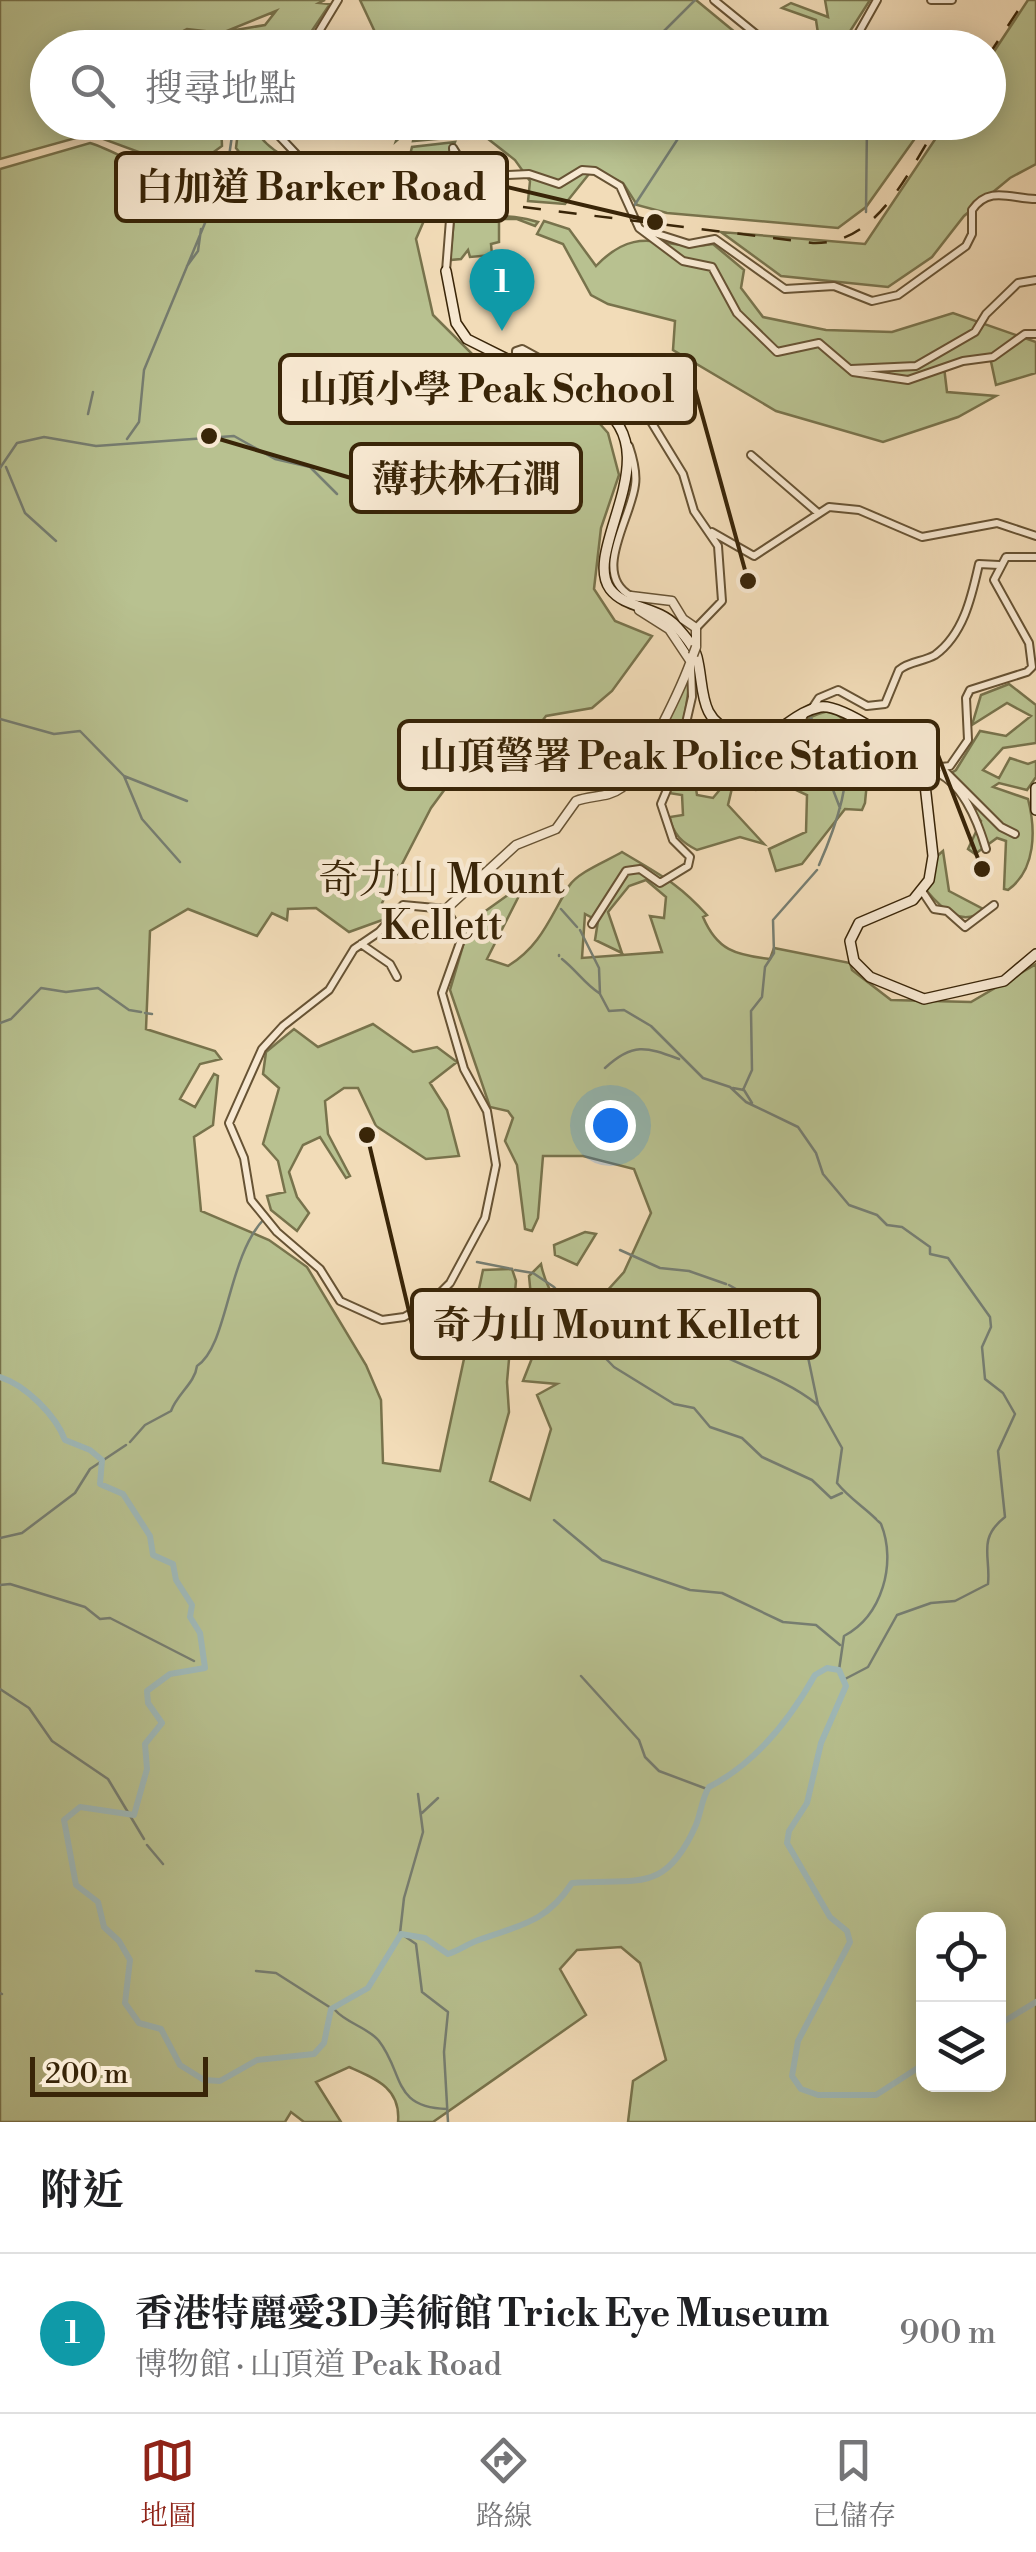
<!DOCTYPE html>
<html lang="zh-TW">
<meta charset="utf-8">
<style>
body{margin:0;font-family:"Libre Bodoni","Noto Serif TC",serif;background:#f6f6f6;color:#202124}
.controls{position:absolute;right:30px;bottom:30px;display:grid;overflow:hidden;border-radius:20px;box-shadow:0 5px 25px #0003}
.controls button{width:90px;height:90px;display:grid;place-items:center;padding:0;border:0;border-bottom:2px solid #e0e0e0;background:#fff;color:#202124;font:50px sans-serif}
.scale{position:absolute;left:30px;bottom:25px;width:178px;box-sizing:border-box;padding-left:10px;border:5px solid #392508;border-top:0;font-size:28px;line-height:35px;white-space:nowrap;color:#392508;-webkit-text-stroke:8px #f7e8d1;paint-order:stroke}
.you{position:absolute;left:610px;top:1125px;width:35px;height:35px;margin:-25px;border:8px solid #fff;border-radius:50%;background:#1a73e8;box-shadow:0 0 0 15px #1a73e833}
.badge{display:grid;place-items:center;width:65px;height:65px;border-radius:50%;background:#8f2418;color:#fff;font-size:32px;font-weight:700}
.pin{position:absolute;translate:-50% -82px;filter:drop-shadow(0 2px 5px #0008)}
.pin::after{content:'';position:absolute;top:52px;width:35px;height:30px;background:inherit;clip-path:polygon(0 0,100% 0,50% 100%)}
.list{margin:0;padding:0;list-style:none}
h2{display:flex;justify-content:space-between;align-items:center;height:130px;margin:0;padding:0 40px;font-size:42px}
h2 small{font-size:32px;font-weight:400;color:#757577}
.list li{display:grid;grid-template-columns:65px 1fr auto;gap:30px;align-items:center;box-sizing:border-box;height:160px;padding:0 40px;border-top:2px solid #e0e0e0}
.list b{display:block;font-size:38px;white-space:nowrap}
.list p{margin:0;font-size:32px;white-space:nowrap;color:#757577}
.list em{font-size:32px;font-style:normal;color:#757577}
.icon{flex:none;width:55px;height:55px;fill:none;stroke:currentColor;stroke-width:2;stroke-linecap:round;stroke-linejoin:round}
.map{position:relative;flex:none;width:1036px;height:2122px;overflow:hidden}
.search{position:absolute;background:#fff;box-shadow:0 5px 25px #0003;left:30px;right:30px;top:30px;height:110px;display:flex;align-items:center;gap:25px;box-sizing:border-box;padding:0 35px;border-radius:55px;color:#757577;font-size:38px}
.sheet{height:290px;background:#fff}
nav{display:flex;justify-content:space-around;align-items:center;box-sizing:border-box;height:140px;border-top:2px solid #e0e0e0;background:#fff;font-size:28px;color:#757577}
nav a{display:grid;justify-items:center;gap:5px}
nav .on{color:#8f2418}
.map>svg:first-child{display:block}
.green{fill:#b8c190;stroke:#78734c;stroke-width:2.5;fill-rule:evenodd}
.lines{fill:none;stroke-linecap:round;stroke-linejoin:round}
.stream{stroke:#767e72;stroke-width:2.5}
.canal{stroke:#9fb9b9;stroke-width:6}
.minor-casing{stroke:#675334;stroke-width:10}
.tertiary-casing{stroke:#675334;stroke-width:11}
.secondary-casing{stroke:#392508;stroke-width:12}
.minor{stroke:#f7e8d1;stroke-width:6}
.tertiary{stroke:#f7e8d1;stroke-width:8}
.secondary{stroke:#f7e8d1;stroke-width:9}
.rail{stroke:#392508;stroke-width:2.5;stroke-dasharray:18 18;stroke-linecap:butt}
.tertiary-bridge-casing{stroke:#675334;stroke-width:11;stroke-linecap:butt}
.tertiary-bridge{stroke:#f7e8d1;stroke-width:8}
.labels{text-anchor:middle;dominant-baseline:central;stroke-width:9;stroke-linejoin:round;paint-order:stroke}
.quarter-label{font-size:40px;fill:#392508;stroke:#f7e8d1}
.leader{fill:none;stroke:#392508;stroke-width:4}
.callout-dot{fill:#392508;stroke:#f7e8d1;stroke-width:4}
.callout{fill:#f7e8d1;stroke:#392508;stroke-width:4}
.callout-label{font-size:38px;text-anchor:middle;font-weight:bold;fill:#392508}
</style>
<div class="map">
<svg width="1036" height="2122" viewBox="0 0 1036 2122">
<rect width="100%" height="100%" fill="#f2dcb8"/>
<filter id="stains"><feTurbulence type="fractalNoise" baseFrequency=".002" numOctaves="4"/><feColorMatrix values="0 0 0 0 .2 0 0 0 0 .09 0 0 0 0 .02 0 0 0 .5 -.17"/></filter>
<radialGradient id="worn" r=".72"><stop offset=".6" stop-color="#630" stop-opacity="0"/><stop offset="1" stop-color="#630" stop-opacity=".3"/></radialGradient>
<path class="green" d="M 0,0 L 325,0 L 319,3 L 330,4 L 301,47 L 218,47 L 230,31 L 265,25 L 276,11 L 222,33 L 187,29 L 153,47 L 48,48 L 48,122 L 158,122 L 170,128 L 169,123 L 221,123 L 222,146 L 193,167 L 182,168 L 90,134 L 0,159 Z
M 360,0 L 696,0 L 753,47 L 382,47 Z
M 825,0 L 870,0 L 840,47 L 820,47 L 816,20 L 782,8 L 791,3 L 828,17 Z
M 1028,0 L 1036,0 L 1036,164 L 1010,178 L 964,216 L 932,257 L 888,287 L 781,276 L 721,232 L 865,244 L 946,123 L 988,122 L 989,59 Z
M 388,122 L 926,123 L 866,207 L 838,228 L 667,213 L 637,205 L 623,183 L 593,169 L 565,204 L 528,201 L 530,181 L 515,160 L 469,124 L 458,137 L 413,141 L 415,132 L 410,129 L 396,141 L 402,123 L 390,138 L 377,136 Z
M 239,123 L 252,123 C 275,178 378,180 429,190 C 405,192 382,188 358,186 C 303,181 276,202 236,148 Z
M 455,142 L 449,156 L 432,158 L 425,175 L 391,166 L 410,155 L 412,147 Z
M 90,143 C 120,152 150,176 181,178 C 203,179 212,155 232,156 C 272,204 301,190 354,192 C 380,193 406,199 433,200 L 416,239 L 433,315 L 473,355 L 577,398 L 608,433 L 619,475 L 601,528 L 594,589 L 615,621 L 652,636 L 612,691 L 592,708 L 546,716 C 514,758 514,757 462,766 L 431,808 L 382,903 L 388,918 L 349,932 L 316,908 L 288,909 L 287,920 L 272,913 L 257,936 L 188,909 L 150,931 L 146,1029 L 215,1051 L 221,1059 L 200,1064 L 180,1099 L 195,1107 L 214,1074 L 218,1076 L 213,1125 L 194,1137 L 201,1211 L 269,1240 L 307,1267 L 366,1365 L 381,1400 L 383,1463 L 440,1471 L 483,1270 L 512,1269 L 516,1281 L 507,1382 L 509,1412 L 490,1481 L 530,1500 L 551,1429 L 537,1395 L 557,1384 L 523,1381 L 536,1348 L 529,1276 L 541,1264 C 547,1296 573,1326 597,1347 L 587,1313 L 624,1272 L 651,1213 L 634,1169 L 583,1156 L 543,1156 L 538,1218 L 532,1231 L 525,1229 L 517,1165 L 505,1141 L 513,1118 L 508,1111 L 490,1107 L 450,990 L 470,922 L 526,882 L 487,959 L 508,966 C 541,946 550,917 569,886 C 578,872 607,861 622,852 C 660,875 677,882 707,915 L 703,917 C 717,950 735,955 770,959 L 774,948 L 850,963 L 852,970 L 891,1000 L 971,1002 L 1036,964 L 1036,2122 L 628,2122 L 633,2081 L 666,2060 L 640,1963 L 621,1947 L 577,1950 L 560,1969 L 586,2015 L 433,2122 L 398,2122 C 401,2088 376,2079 349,2067 L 316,2082 L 341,2122 L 304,2122 L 291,2112 L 285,2122 L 0,2122 L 0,169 ZM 646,880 L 666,897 L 664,918 L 650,916 L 662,952 L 582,958 L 585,914 L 598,921 L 595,940 L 622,953 L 608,912 L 629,886 ZM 924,1920 L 998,1920 L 998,2084 L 924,2084 Z
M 462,214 C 491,218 511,213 538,222 L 535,226 L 517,219 L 499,219 L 499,242 L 491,244 L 492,255 L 470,257 L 468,250 L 461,259 L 450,260 L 454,219 Z
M 544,221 L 569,229 L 596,266 C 640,220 664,253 713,244 L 744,270 L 741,288 L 763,317 L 826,330 L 892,332 L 953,313 L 1036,342 L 1036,373 L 996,385 L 990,357 L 944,367 L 947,392 L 996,396 L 958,417 L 883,442 L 776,411 L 673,350 L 675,321 L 608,304 L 591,295 L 563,244 L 537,234 Z
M 691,675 L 684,719 L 693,726 L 688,737 L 697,795 L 713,798 L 727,781 L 733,784 L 728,805 L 764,844 L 740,837 L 697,850 C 683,843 672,834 670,817 L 683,815 L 682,795 L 669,793 L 683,747 L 679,730 L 663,726 Z
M 1009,684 L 1036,705 L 1036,743 L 1003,748 L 983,770 L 999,778 L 1010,758 L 1028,764 L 1036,761 L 1036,777 L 1027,790 L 999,783 L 993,787 L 1028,799 C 1036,830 1036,870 1008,890 L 1004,889 L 1006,841 L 997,838 L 975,854 L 968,849 L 981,821 L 943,778 L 956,770 L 980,731 L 1006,736 L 1031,716 L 1007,703 L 972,725 L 981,695 Z
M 833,711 C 879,749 870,744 865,803 L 862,810 L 845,809 L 802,864 L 776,871 L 769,849 L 806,832 L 807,795 L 781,783 L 756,790 L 740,779 L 751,749 L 785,742 C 795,725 813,712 833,711 Z
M 943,851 L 949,891 L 985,910 C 961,928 942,909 926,890 L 934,874 L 936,857 Z
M 373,1024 L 413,1052 L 437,1047 L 457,1062 L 430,1083 L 447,1110 L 459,1156 L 426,1159 L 376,1126 L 358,1088 L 344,1088 L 325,1101 L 328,1134 L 350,1176 L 346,1178 L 320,1137 L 303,1145 L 289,1172 L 297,1197 L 309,1213 L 297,1231 L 271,1210 L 267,1196 L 285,1192 L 278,1161 L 263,1144 L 279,1088 L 263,1074 L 266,1052 L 294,1029 L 318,1047 Z
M 585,1232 L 596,1234 L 577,1265 L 555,1255 L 554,1245 Z"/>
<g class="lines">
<path class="stream" d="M 634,48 L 659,36 L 695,0
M 749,48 L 757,36
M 634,206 L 681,134 L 696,122
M 866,212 L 867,122
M 187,266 L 198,251 L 201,229
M 88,414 L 93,392
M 127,439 L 139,422 L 144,370 L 227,170 L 234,122
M 6,467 L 25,513 L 56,541
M 0,468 L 17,443 L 44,437 L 96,446 L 234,436 L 275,459 L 310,467 L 337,494
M 811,718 L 813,721
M 0,719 L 54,734 L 80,731 L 124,776 L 142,819 L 180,862
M 814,729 L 817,748 L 840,808
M 847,730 L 849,722
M 124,776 L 187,801
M 819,865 C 838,822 851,780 848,732
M 561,909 L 577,927
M 580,930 L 599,968 L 600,994 L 609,1011 L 624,1010 L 651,1026 L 703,1078 L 730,1087 L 746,1102 L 798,1127 L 816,1153 L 823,1174 L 849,1205 L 877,1215 L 887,1225 L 902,1227 L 930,1247 L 930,1254 L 948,1258 L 990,1317 L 991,1327 L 982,1347 L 985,1379 L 1003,1393 L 1015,1414 L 998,1451 L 1005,1517 C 977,1539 991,1556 988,1584 L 955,1601 L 931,1603 L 897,1615 L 868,1667 L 845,1679
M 559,955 L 559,956
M 562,959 C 577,971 584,983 599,993
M 145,1013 L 152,1014
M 0,1023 L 11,1019 L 41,988 L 66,992 L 98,988 L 129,1010 L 141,1012
M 605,1068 C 633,1042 646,1047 679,1059
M 733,1088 L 744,1090 L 752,1103
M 743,1090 L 752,1070 L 751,1011 L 762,997 L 765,967 L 774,953 L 773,920 L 817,870
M 620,1250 L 660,1268 L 689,1271 L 726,1284
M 477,1262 L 512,1269
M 515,1270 L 533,1273 L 554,1287 L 575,1312 L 583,1335 L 614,1367 L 674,1404 L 694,1408 L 710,1427 L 742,1438 L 762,1457 L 812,1480 L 831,1498 L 842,1493
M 729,1285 L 743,1293
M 745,1294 L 787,1330 L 808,1357 L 818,1405 L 842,1448 L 837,1483 C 849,1498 864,1507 876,1519 C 877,1521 880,1522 881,1524 C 897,1563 882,1616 844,1636 L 839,1670
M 675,1330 C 720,1362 776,1371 818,1405
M 130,1442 L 145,1425 L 171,1411 C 177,1394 195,1383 197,1366 C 228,1346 227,1258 264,1219
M 554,1520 L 602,1560 L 690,1590 L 722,1593 L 783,1622 L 816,1625 L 840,1645
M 0,1538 L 22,1533 L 75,1493 L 90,1469 L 126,1445
M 0,1585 L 10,1584 L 85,1607 L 100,1619 L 110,1618 L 194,1661
M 581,1676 L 639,1740 L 645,1757 L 659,1771 L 707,1789
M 0,1689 L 29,1708 L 52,1741 L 108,1779 L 144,1839
M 418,1794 L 423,1832 L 404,1898 L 400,1933 L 416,1944 L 422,1992 L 448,2012 L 444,2052 L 448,2122
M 422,1813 L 438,1798
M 147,1845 L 163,1864
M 256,1971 L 276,1973 L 331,2008
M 0,1993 L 2,1994
M 335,2010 C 346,2023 369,2028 379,2041 C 404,2073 392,2108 447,2109"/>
<path class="canal" d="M 0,1377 C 26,1385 56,1416 65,1440 L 90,1450 L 102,1460 L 100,1484 L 123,1494 L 150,1536 L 153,1555 L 173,1564 L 176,1580 L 192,1605 L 190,1617 L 200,1633 L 205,1668 L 170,1674 L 147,1691 L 148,1703 L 162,1723 L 145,1744 L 147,1769 L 134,1815 L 80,1807 L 64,1820 L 76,1885 L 98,1902 L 104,1927 L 119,1941 L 130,1960 L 125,2003 L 139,2023 L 161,2029 L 180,2065 L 204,2080 L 220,2081 L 257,2060 L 314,2054 L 324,2043 L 331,2009 L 368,1988 L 401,1934 L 425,1938 L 448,1954 C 458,1951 466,1945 476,1941 C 519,1925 545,1924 572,1883 C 637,1878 665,1895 696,1825 C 701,1812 702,1798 709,1787 C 756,1763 789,1721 815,1675 L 827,1668 L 839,1670 L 846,1686 L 821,1743 L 807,1803 L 789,1831 L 787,1843 L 830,1917 L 847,1931 L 850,1942 L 798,2041 L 792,2076 L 801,2089 L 818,2095 L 876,2095 L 924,2064
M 998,2025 L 1036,2002"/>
<g class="minor-casing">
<path id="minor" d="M 714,0 L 757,35 L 787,48
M 931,0 L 952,0
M 309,48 L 338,0
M 850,48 L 877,0
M 266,122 L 298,156 L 452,194 L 446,271
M 455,174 L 453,148 L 471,177 L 529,174 L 559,184 L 582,170 L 595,171 L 620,186 L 639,228 L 683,261 L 712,267 L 737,313 L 777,352 L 819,343 L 853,372 L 908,380 L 963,361 L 993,357 L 1025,334 L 1036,334
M 645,230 L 689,244 L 715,239 L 785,289 L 834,286 L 872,301 L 898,295 L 966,246 L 972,234 L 972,210 C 989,185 1012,199 1036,199
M 851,369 L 916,366 L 975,332 L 986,314 L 1018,283 L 1036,280
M 543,372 L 516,358 L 516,351 L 522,349 L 553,366 L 616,388 L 650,420 L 683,474 L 694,511 L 718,546 L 722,601 L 696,628
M 629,446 C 633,458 637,472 635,485 C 631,519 591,574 631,596
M 751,455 L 817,512
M 712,532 L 754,556 L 829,507 L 859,510 L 922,537 L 997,523 L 1036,536
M 691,663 L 692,697 L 683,736 C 692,758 707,771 730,770 L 746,747 L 796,733 L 804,715
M 811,710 L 819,698 L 838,690 L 867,706 L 885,704 L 899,670 C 909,661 923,662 935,655 C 964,634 972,595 979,564 L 999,565
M 942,768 L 1001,827 L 1015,834
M 924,769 L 950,766 L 968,740 L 966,698 L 970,690 L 1027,672 L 1032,667 L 1029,643 L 994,580 L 1006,557 L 1036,557
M 931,771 C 961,778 978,822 986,849
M 922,891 L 934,909 L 947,911 L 965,927 L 994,905
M 403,905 L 446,909 L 462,937 L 442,993 L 464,1069 L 487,1111 L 496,1165 L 485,1218 L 450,1283 L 431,1302 L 404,1317 L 382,1320 L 340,1301 L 320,1269 L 277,1232 L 251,1200 L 244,1158 L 229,1123 L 262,1049 L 283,1026 L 329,990 L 354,949 L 379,932 Z
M 592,924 L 626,871 L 640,869 L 660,883 L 688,866 L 690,857 L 673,840 L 661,804 L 686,745
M 361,944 L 390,964 L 397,977"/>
</g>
<g class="tertiary-casing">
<path id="tertiary" d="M 631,596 L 672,601 L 683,619 L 696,628 L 696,647
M 639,610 L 669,629 L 691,662
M 446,909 L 516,845 L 556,829 L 576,801 C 591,795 608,798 621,788 C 642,773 684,682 693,655"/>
</g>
<g class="secondary-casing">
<path id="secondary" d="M 446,271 L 456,323 L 467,339 L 597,404 C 672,451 581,550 610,589 C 625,609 658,606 676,626 C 684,635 694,646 697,657 C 705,689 697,720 736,733 C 778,746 786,714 820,707 C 842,703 908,750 923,767 L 933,856 L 929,880 L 913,900 L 859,923 L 850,941 L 854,961 L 870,977 L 924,999 L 1004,981 L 1036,954
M 1036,788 L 1036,810"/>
</g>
<use href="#minor" class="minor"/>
<use href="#tertiary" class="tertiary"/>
<use href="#secondary" class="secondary"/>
<path class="rail" d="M 988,56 L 1025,0
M 523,207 L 813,243 C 879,245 908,170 940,122"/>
<g class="tertiary-bridge-casing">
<path id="tertiary-bridge" d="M 693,655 L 696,647"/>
</g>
<use href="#tertiary-bridge" class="tertiary-bridge"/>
</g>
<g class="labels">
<g class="quarter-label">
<text x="442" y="881">奇力山 Mount<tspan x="442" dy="46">Kellett</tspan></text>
</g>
</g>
<path class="leader" d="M655 222L507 187M748 581L695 389M209 436L351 478M982 869L938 755M367 1135L412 1324"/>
<g class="callout-dot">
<circle cx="655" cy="222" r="10"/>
<circle cx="748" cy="581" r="10"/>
<circle cx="209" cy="436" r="10"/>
<circle cx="982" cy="869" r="10"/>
<circle cx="367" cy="1135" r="10"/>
</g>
<g class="callout">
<rect x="116" y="153" width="391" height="68" rx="10"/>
<rect x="280" y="355" width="415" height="68" rx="10"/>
<rect x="351" y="444" width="230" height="68" rx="10"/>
<rect x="399" y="721" width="539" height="68" rx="10"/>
<rect x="412" y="1290" width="407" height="68" rx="10"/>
</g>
<g class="callout-label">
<text x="311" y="200">白加道 Barker Road</text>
<text x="487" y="402">山頂小學 Peak School</text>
<text x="466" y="492">薄扶林石澗</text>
<text x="669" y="769">山頂警署 Peak Police Station</text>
<text x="616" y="1338">奇力山 Mount Kellett</text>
</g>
<rect width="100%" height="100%" filter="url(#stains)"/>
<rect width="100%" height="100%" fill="url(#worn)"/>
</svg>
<div class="controls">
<button><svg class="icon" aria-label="locate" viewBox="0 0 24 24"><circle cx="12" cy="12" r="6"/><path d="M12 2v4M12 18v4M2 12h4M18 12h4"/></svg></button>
<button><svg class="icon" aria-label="layers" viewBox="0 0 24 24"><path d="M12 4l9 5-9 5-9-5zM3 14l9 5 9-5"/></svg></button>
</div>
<div class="scale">200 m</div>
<div class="you"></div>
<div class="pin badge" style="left:502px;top:331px;background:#0f9aa8">1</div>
<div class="search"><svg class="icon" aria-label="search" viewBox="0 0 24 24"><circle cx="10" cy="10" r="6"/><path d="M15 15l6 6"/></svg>搜尋地點</div>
</div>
<section class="sheet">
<h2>附近<small></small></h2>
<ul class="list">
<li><span class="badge" style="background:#0f9aa8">1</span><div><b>香港特麗愛3D美術館 Trick Eye Museum</b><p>博物館 · 山頂道 Peak Road</p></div><em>900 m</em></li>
</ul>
</section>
<nav>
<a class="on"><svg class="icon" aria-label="map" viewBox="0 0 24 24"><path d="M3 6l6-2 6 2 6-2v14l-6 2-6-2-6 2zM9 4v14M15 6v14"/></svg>地圖</a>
<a><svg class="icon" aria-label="directions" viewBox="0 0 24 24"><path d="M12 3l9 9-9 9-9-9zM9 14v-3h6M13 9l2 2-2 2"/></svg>路線</a>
<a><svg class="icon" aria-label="saved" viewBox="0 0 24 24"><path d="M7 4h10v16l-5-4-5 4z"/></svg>已儲存</a>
</nav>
